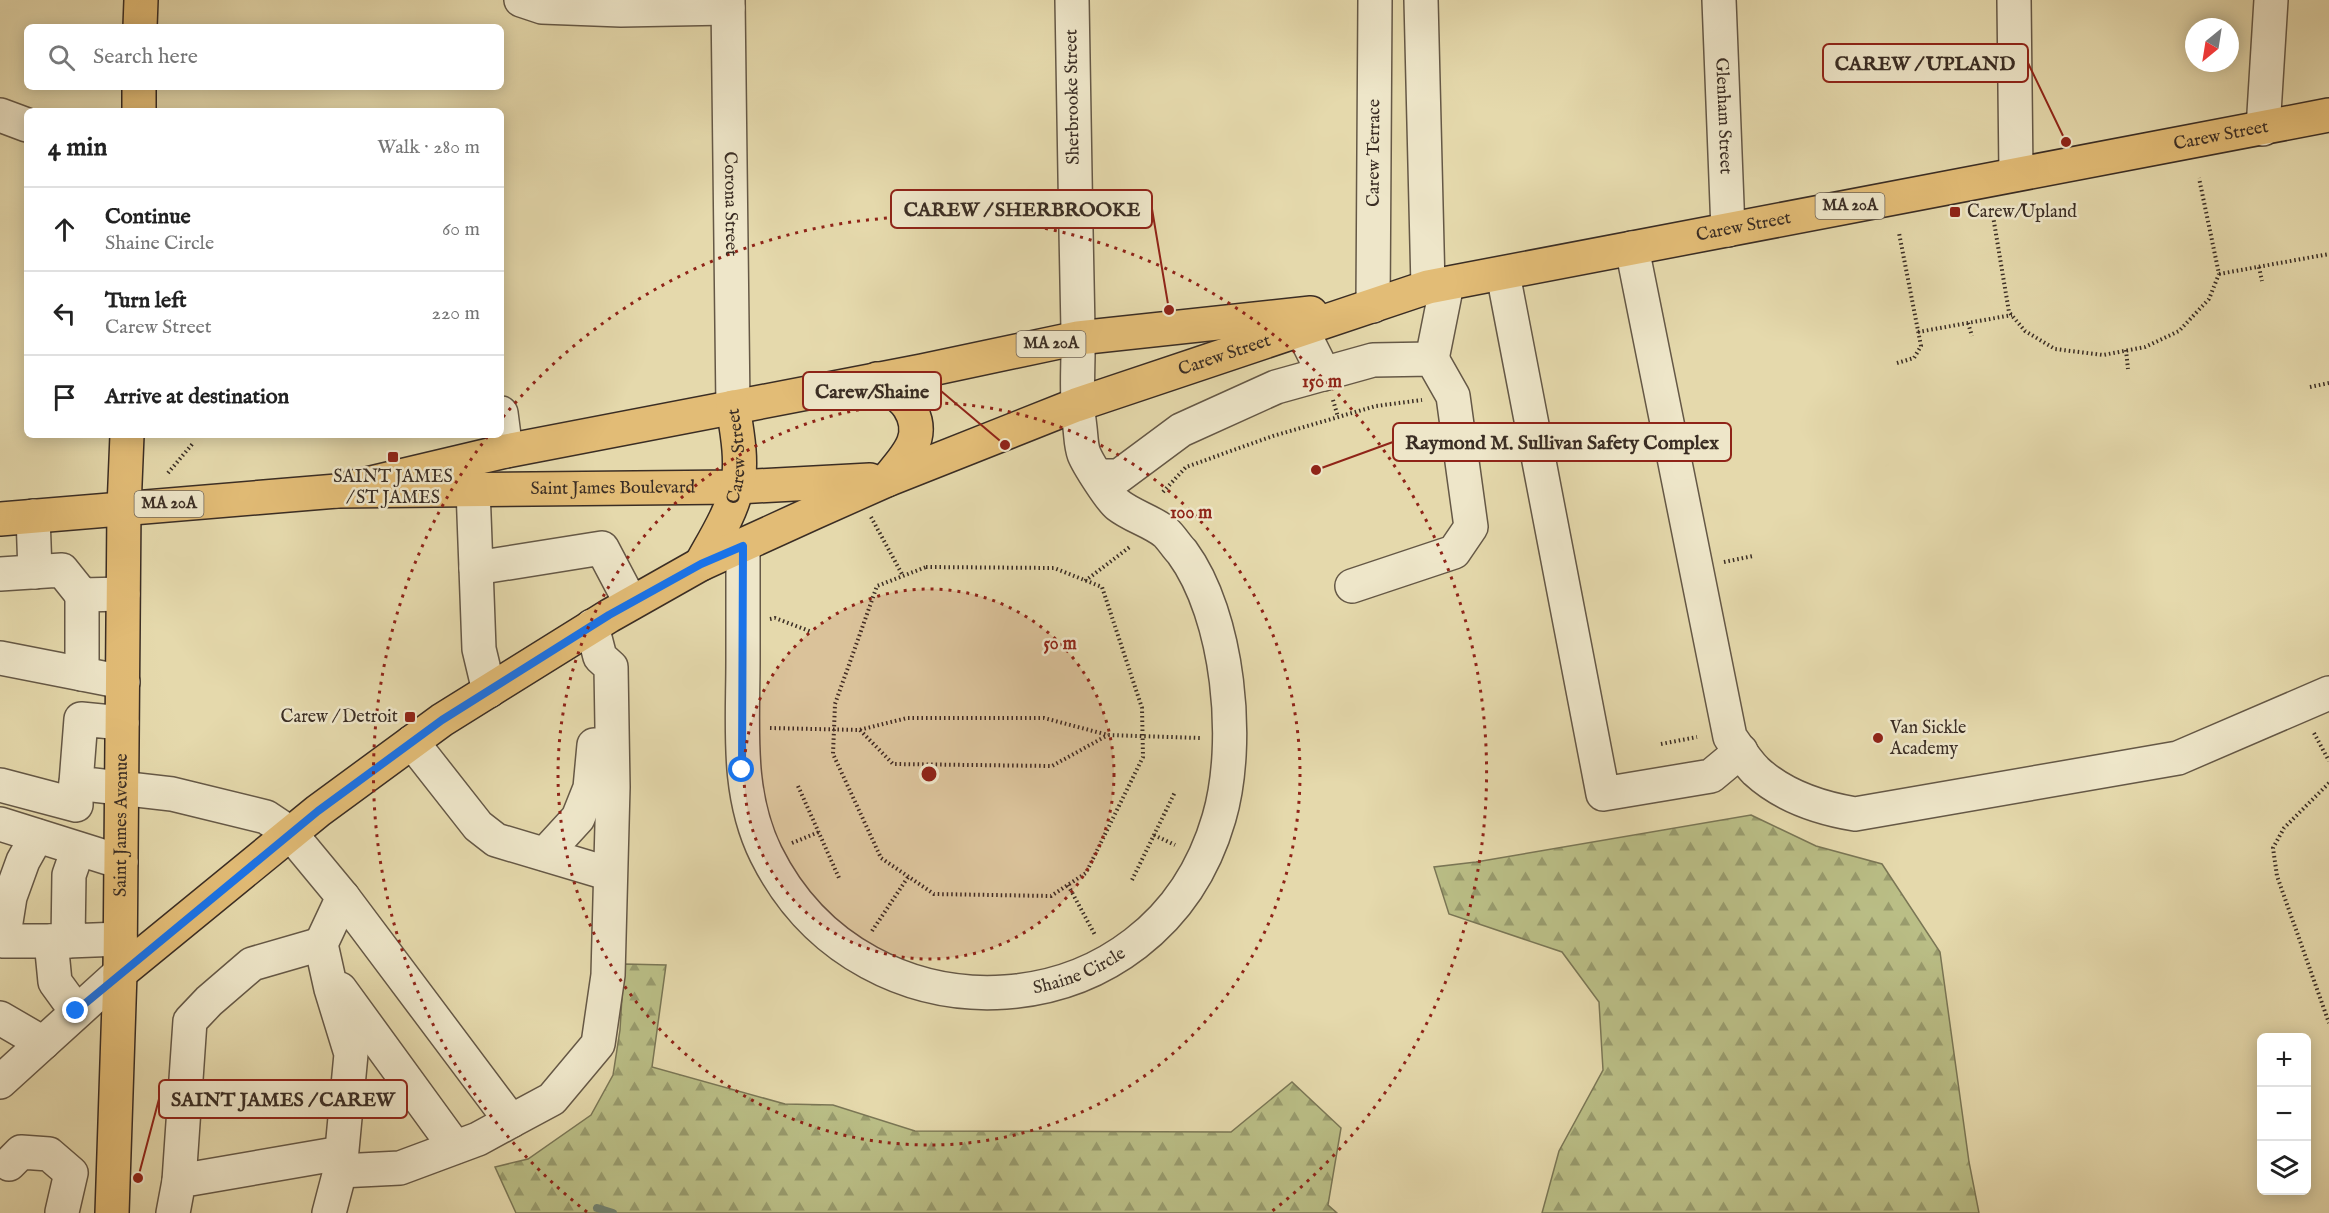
<!DOCTYPE html>
<meta charset="utf-8">
<style>
body{margin:0;font-family:"IM FELL English",serif;background:#f2f2f2;color:#222}
.controls{position:absolute;right:18px;bottom:18px;display:grid;overflow:hidden;border-radius:9px;box-shadow:0 3px 15px #0003}
.controls button{width:54px;height:54px;display:grid;place-items:center;padding:0;border:0;border-bottom:2px solid #e0e0e0;background:#fff;color:#222;font:30px sans-serif}
.compass{position:absolute;left:2185px;top:18px;width:54px;height:54px;border-radius:50%;background:#fff;box-shadow:0 3px 15px #0003;rotate:210deg}
.stop{position:absolute;width:18px;height:18px;margin:-14px;border:4px solid #1a73e8;border-radius:50%;background:#fff}
.stop.end{background:#1a73e8;border-color:#fff;box-shadow:0 2px 6px #0008}
.list{margin:0;padding:0;list-style:none}
h2{display:flex;justify-content:space-between;align-items:center;height:78px;margin:0;padding:0 24px;font-size:26px}
h2 small{font-size:20px;font-weight:400;color:#767676}
.list li{display:grid;grid-template-columns:39px 1fr auto;gap:18px;align-items:center;box-sizing:border-box;height:84px;padding:0 24px;border-top:2px solid #e0e0e0}
.list b{display:block;font-size:22px;white-space:nowrap}
.list p{margin:0;font-size:20px;white-space:nowrap;color:#767676}
.list em{font-size:20px;font-style:normal;color:#767676}
.icon{flex:none;width:33px;height:33px;fill:none;stroke:currentColor;stroke-width:2;stroke-linecap:round;stroke-linejoin:round}
.map{position:relative;flex:none;width:2329px;height:1213px;overflow:hidden}
.search{position:absolute;background:#fff;box-shadow:0 3px 15px #0003;left:24px;top:24px;width:480px;height:66px;display:flex;align-items:center;gap:15px;box-sizing:border-box;padding:0 21px;border-radius:9px;color:#767676;font-size:22px}
.panel{position:absolute;background:#fff;box-shadow:0 3px 15px #0003;left:24px;top:108px;width:480px;height:330px;border-radius:9px}
.map>svg:first-child{display:block}
.forest{fill:url(#forest-firs);stroke:#7a7655;stroke-width:1.5}
.lines{fill:none;stroke-linecap:round;stroke-linejoin:round}
.stream{stroke:#728271;stroke-width:8}
.minor-casing{stroke:#655846;stroke-width:36}
.major-casing{stroke:#3a2d24;stroke-width:36}
.path{stroke:#3a2d24;stroke-width:4;stroke-dasharray:1.5 3;stroke-linecap:butt}
.minor{stroke:#eee6c9;stroke-width:33}
.major{stroke:#e2bc76;stroke-width:33}
.route{stroke:#1a73e8;stroke-width:8}
.ring{fill:none;stroke:#8f2418;stroke-width:3;stroke-dasharray:3 6}
.poi-dot{fill:#8f2418;stroke:#eee6c9;stroke-width:2}
.labels{text-anchor:middle;dominant-baseline:central;stroke-width:5;stroke-linejoin:round;paint-order:stroke}
.shield{fill:#eee6c9;stroke:#706456;stroke-width:1.5}
.shield-label{font-size:16px;font-weight:bold;fill:#3a2d24}
.street-label{font-size:18px;fill:#3a2d24;stroke:#eee6c9}
.poi-label{font-size:18px;fill:#3a2d24;stroke:#eee6c9;text-anchor:start}
.centre{fill:#8f2418;stroke:#eee6c9;stroke-width:3}
.ring-label{font-size:18px;text-anchor:middle;font-weight:bold;fill:#8f2418;stroke:#eee6c9;stroke-width:5;stroke-linejoin:round;paint-order:stroke}
.leader{fill:none;stroke:#8f2418;stroke-width:2}
.callout-dot{fill:#8f2418;stroke:#eee6c9;stroke-width:2}
.callout{fill:#eee6c9;stroke:#8f2418;stroke-width:2}
.callout-label{font-size:20px;text-anchor:middle;font-weight:bold;fill:#3a2d24}
</style>
<div class="map">
<svg width="2329" height="1213" viewBox="0 0 2329 1213">
<defs>
<pattern id="forest-firs" width="22" height="20" patternUnits="userSpaceOnUse" patternTransform="scale(1.5)"><rect width="22" height="20" fill="#babe86"/><path d="M5 1l3.5 6h-7zM16 11l3.5 6h-7z" fill="#989b6d"/></pattern>
</defs>
<rect width="100%" height="100%" fill="#e5d9ac"/>
<filter id="stains"><feTurbulence type="fractalNoise" baseFrequency=".00333" numOctaves="4"/><feColorMatrix values="0 0 0 0 .2 0 0 0 0 .09 0 0 0 0 .02 0 0 0 .5 -.17"/></filter>
<radialGradient id="worn" r=".72"><stop offset=".6" stop-color="#630" stop-opacity="0"/><stop offset="1" stop-color="#630" stop-opacity=".3"/></radialGradient>
<path class="forest" d="M 1751,815 L 1816,846 L 1882,864 L 1940,952 L 1969,1162 L 1979,1213 L 1542,1213 L 1559,1151 L 1603,1070 L 1599,1002 L 1562,952 L 1449,914 L 1434,867 L 1476,862 Z
M 624,964 L 666,965 L 652,1067 L 785,1104 L 833,1105 L 915,1131 L 1231,1132 L 1292,1082 L 1341,1128 L 1328,1205 L 1337,1213 L 516,1213 L 495,1167 L 528,1159 L 591,1115 L 613,1075 L 620,1030 Z"/>
<g class="lines">
<path class="stream" d="M 597,1208 L 613,1213"/>
<g class="minor-casing">
<g id="minor">
<path d="M 521,0 L 542,7 L 621,10 L 728,8"/>
<path id="s1" d="M 728,0 L 733,407"/>
<path d="M 1421,0 L 1428,287"/>
<path id="s2" d="M 1719,0 L 1728,230"/>
<path d="M 2014,0 L 2016,174"/>
<path d="M 0,115 L 27,125"/>
<path d="M 2263,129 L 2271,0"/>
<path d="M 1632,248 L 1730,737 C 1738,748 1746,761 1756,771 C 1783,796 1819,808 1855,814 L 2178,758 L 2329,693"/>
<path d="M 1503,274 L 1603,794 L 1711,776 L 1741,751"/>
<path id="s3" d="M 1373,306 L 1375,0"/>
<path d="M 1302,330 L 1324,374"/>
<path d="M 1432,359 L 1447,284"/>
<path d="M 501,413 L 506,451"/>
<path d="M 1098,476 L 1119,476 L 1181,430 L 1276,387 L 1373,360 L 1432,359 L 1453,396 L 1471,527 L 1454,552 L 1352,586"/>
<path d="M 473,489 L 476,568 L 602,548 L 631,603"/>
<path d="M 33,516 L 35,572"/>
<path id="s4" d="M 743,546 C 743,584 743,623 743,661 C 743,727 736,793 766,854 C 864,1052 1156,1036 1219,818 C 1241,743 1229,616 1182,552 C 1176,546 1171,537 1165,532 C 1151,521 1132,516 1118,505 C 1111,500 1088,464 1084,454 C 1081,446 1081,436 1080,428 C 1075,395 1079,363 1078,330 C 1076,220 1073,110 1072,0"/>
<path d="M 476,568 L 479,649 L 489,691"/>
<path d="M 0,574 L 62,570 L 82,595 L 123,594"/>
<path d="M 0,658 L 123,682"/>
<path d="M 82,674 L 82,595"/>
<path d="M 122,723 L 81,719 L 76,783 L 172,794 L 266,817 L 290,833 L 343,897 L 321,944 L 331,989 L 351,1054 L 340,1171 L 329,1213"/>
<path d="M 412,742 L 478,826 L 496,840 L 610,874"/>
<path d="M 0,785 L 76,805 L 76,783"/>
<path d="M 0,824 L 121,862"/>
<path d="M 37,836 L 23,861 L 10,897 L 3,941 L 68,941"/>
<path d="M 78,849 L 69,875 L 68,941 L 120,939"/>
<path d="M 545,854 L 578,818 L 590,788 L 594,745"/>
<path d="M 343,897 L 511,1121 L 552,1099 L 598,1044 L 608,975 L 613,787 L 611,667 L 600,657 L 592,626"/>
<path d="M 51,941 L 55,982 L 76,1011"/>
<path d="M 340,989 L 455,1147"/>
<path d="M 0,1018 L 43,1043"/>
<path d="M 0,1082 L 120,973"/>
<path d="M 9,1164 L 21,1152 L 49,1154 L 71,1173 L 62,1212"/>
<path d="M 340,1171 L 400,1168 L 478,1139 L 511,1121"/>
<path d="M 179,1181 L 190,1021 L 209,1001 L 252,964 L 321,944"/>
<path d="M 173,1213 L 179,1181 L 341,1153"/>
</g>
</g>
<g class="major-casing">
<g id="major">
<path d="M 140,27 L 141,0"/>
<path d="M 139,111 L 139,87"/>
<path d="M 877,379 C 887,387 902,396 909,407 C 928,437 905,458 887,480"/>
<path d="M 337,491 L 506,451 L 922,371 L 1078,338 L 1311,313"/>
<path id="s5" d="M 0,519 L 337,491 L 737,487 L 870,480"/>
<path id="s6" d="M 701,564 C 714,540 731,514 737,487 C 743,463 737,431 733,407"/>
<path id="s7" d="M 120,973 L 318,811 L 442,720 L 609,616 L 701,564 L 815,512 L 887,480 L 1076,405 L 1428,287 L 2329,115"/>
<path id="s8" d="M 112,1213 L 120,973 L 124,508 L 127,435"/>
</g>
</g>
<path class="path" d="M 1993,216 L 2009,312 L 2025,331 L 2055,349 L 2103,355 L 2145,347 L 2179,331 L 2209,299 L 2219,274 L 2199,178
M 2259,267 L 2262,281
M 2219,274 L 2329,254
M 1968,323 L 1972,336
M 1918,332 L 2012,315
M 2126,350 L 2128,369
M 1897,363 L 1914,358 L 1921,346 L 1899,233
M 2310,387 L 2329,383
M 1333,400 L 1338,417
M 1607,454 L 1644,449
M 168,473 L 194,442
M 1163,492 L 1186,467 L 1273,436 L 1376,406 L 1422,400
M 871,517 L 903,576
M 1724,562 L 1753,556
M 926,567 L 1054,568 L 1102,587 L 1142,708 L 1143,757 L 1086,873 L 1051,896 L 934,894 L 881,858 L 833,754 L 835,704 L 877,586 Z
M 1085,581 L 1131,546
M 770,619 L 775,618 L 812,632
M 770,728 L 859,730 L 907,718 L 1044,718 L 1108,735 L 1200,738
M 860,730 L 893,764 L 1052,766 L 1108,735
M 2314,733 L 2329,761
M 1661,744 L 1697,737
M 2329,783 L 2284,828 L 2273,848 L 2277,876 L 2329,1023
M 798,786 L 839,878
M 1154,835 L 1175,845
M 792,843 L 819,832
M 1132,880 L 1175,792
M 1068,885 L 1095,935
M 872,931 L 908,877"/>
<use href="#minor" class="minor"/>
<use href="#major" class="major"/>
</g>
<g class="lines">
<path class="route" d="M 76,1011 L 318,811 L 442,720 L 609,615 L 701,564 L 743,546 L 742,770"/>
</g>
<circle cx="929" cy="774" r="185" fill="#8f2418" fill-opacity=".12"/>
<g class="ring">
<circle cx="929" cy="774" r="185"/>
<circle cx="929" cy="774" r="371"/>
<path d="M587 1212A556 556 0 0 1 488 436M503 417A556 556 0 1 1 1271 1212"/>
</g>
<g class="poi-dot">
<rect x="1949" y="206" width="12" height="12" rx="3"/>
<rect x="387" y="451" width="12" height="12" rx="3"/>
<rect x="404" y="711" width="12" height="12" rx="3"/>
<circle cx="1878" cy="738" r="6"/>
</g>
<g class="labels">
<g class="shield">
<rect x="1815.5" y="193" width="69" height="26" rx="4.5"/>
<rect x="1016.5" y="331" width="69" height="26" rx="4.5"/>
<rect x="134.5" y="491" width="69" height="26" rx="4.5"/>
</g>
<g class="shield-label">
<text x="1850" y="206">MA 20A</text>
<text x="1051" y="344">MA 20A</text>
<text x="169" y="504">MA 20A</text>
</g>
<g class="street-label">
<text transform="translate(1073 97) rotate(-91)">Sherbrooke Street</text>
<text stroke="none"><textPath href="#s2" startOffset="116">Glenham Street</textPath></text>
<text stroke="none"><textPath href="#s7" startOffset="2298">Carew Street</textPath></text>
<text stroke="none"><textPath href="#s3" startOffset="153">Carew Terrace</textPath></text>
<text stroke="none"><textPath href="#s1" startOffset="204">Corona Street</textPath></text>
<text stroke="none"><textPath href="#s7" startOffset="1812">Carew Street</textPath></text>
<text stroke="none"><textPath href="#s7" startOffset="1276">Carew Street</textPath></text>
<text stroke="none"><textPath href="#s6" startOffset="116">Carew Street</textPath></text>
<text stroke="none"><textPath href="#s5" startOffset="614">Saint James Boulevard</textPath></text>
<text stroke="none"><textPath href="#s8" startOffset="388">Saint James Avenue</textPath></text>
<text stroke="none"><textPath href="#s4" startOffset="682">Shaine Circle</textPath></text>
</g>
<g class="poi-label">
<text x="1967" y="212">Carew/Upland</text>
<text x="393" y="477" text-anchor="middle">SAINT JAMES<tspan x="393" dy="21">/ ST JAMES</tspan></text>
<text x="398" y="717" text-anchor="end">Carew / Detroit</text>
<text x="1890" y="728">Van Sickle<tspan x="1890" dy="21">Academy</tspan></text>
</g>
</g>
<circle cx="929" cy="774" r="9" class="centre"/>
<g class="ring-label">
<text x="1322" y="387">150 m</text>
<text x="1191" y="518">100 m</text>
<text x="1060" y="649">50 m</text>
</g>
<path class="leader" d="M2066 142L2028 63M1169 310L1152 209M1005 445L941 391M1316 470L1393 442M138 1178L159 1099"/>
<g class="callout-dot">
<circle cx="2066" cy="142" r="6"/>
<circle cx="1169" cy="310" r="6"/>
<circle cx="1005" cy="445" r="6"/>
<circle cx="1316" cy="470" r="6"/>
<circle cx="138" cy="1178" r="6"/>
</g>
<g class="callout">
<rect x="1823" y="44" width="205" height="38" rx="6"/>
<rect x="891" y="190" width="261" height="38" rx="6"/>
<rect x="803" y="372" width="138" height="38" rx="6"/>
<rect x="1393" y="423" width="338" height="38" rx="6"/>
<rect x="159" y="1080" width="248" height="38" rx="6"/>
</g>
<g class="callout-label">
<text x="1925" y="70">CAREW / UPLAND</text>
<text x="1022" y="216">CAREW / SHERBROOKE</text>
<text x="872" y="398">Carew/Shaine</text>
<text x="1562" y="449">Raymond M. Sullivan Safety Complex</text>
<text x="283" y="1106">SAINT JAMES / CAREW</text>
</g>
<rect width="100%" height="100%" filter="url(#stains)"/>
<rect width="100%" height="100%" fill="url(#worn)"/>
</svg>
<div class="controls">
<button>+</button>
<button>−</button>
<button><svg class="icon" aria-label="layers" viewBox="0 0 24 24"><path d="M12 4l9 5-9 5-9-5zM3 14l9 5 9-5"/></svg></button>
</div>
<svg class="compass" viewBox="-18 -18 36 36"><path d="M0-13l5 13h-10z" fill="#e53935"/><path d="M0 13l5-13h-10z" fill="#767676"/></svg>
<div class="stop" style="left:742px;top:770px"></div>
<div class="stop end" style="left:76px;top:1011px"></div>
<div class="search"><svg class="icon" aria-label="search" viewBox="0 0 24 24"><circle cx="10" cy="10" r="6"/><path d="M15 15l6 6"/></svg>Search here</div>
<section class="panel">
<h2>4 min<small>Walk · 280 m</small></h2>
<ul class="list">
<li><svg class="icon" aria-label="ahead" viewBox="0 0 24 24"><path d="M12 20V5M6 11l6-6 6 6"/></svg><div><b>Continue</b><p>Shaine Circle</p></div><em>60 m</em></li>
<li><svg class="icon" aria-label="left" viewBox="0 0 24 24"><path d="M17 20v-9H6M10 6l-5 5 5 5"/></svg><div><b>Turn left</b><p>Carew Street</p></div><em>220 m</em></li>
<li><svg class="icon" aria-label="arrive" viewBox="0 0 24 24"><path d="M6 21V4h12l-3 4 3 4H6"/></svg><div><b>Arrive at destination</b></div></li>
</ul>
</section>
</div>
